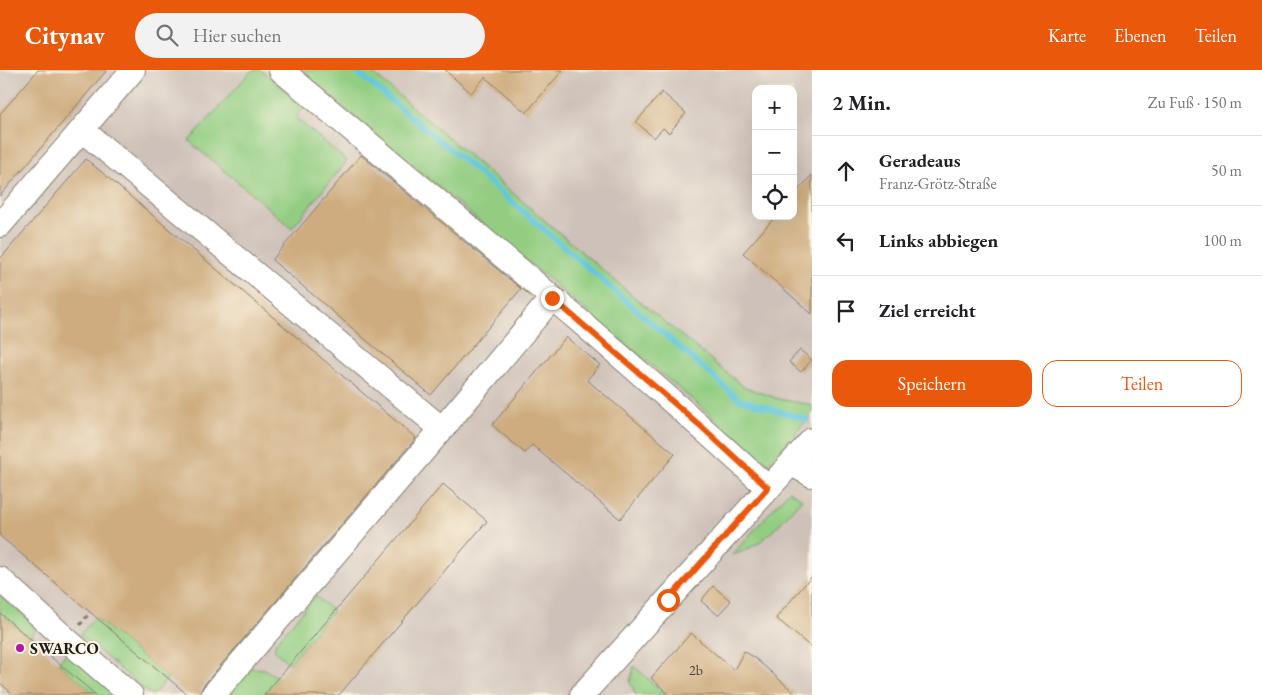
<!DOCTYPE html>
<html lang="de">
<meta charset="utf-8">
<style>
body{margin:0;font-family:"EB Garamond",serif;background:#f2f2f2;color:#202124}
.controls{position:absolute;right:15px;top:15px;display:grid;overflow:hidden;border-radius:10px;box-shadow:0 5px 20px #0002}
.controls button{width:45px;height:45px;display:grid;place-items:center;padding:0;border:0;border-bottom:1px solid #e0e0e0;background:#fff;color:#202124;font:25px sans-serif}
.stop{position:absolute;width:15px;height:15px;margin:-11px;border:4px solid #ea580c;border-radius:50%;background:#fff}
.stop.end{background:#ea580c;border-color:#fff;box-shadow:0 1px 5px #0008}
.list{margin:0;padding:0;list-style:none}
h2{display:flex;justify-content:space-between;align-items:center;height:65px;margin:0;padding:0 20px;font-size:21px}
h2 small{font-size:16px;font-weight:400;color:#757577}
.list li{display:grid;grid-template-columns:32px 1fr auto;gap:15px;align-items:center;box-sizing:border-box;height:70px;padding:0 20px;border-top:1px solid #e0e0e0}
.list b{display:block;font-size:19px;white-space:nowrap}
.list p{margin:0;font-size:16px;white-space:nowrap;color:#757577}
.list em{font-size:16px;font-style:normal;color:#757577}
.actions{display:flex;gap:10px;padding:15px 20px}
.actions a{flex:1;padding:11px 0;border:1px solid #ea580c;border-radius:15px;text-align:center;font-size:18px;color:#ea580c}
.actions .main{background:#ea580c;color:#fff}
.icon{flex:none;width:28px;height:28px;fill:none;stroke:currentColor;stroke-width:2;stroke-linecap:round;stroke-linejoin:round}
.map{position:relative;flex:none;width:812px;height:625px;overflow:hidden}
header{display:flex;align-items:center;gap:30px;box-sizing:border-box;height:70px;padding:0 25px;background:#ea580c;color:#fff}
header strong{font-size:24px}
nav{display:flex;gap:28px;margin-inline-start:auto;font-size:18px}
.search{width:350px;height:45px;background:#f2f2f2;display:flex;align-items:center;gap:12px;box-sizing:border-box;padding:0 18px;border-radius:28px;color:#757577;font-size:19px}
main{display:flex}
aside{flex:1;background:#fff}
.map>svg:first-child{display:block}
.industrial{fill:#cec1b9;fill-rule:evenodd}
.green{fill:#92cd82;stroke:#57744f}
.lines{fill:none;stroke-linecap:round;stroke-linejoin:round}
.stream{stroke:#61c7de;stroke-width:5.5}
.building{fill:#ceac7f}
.minor-casing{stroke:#867e6e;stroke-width:26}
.path{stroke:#867e6e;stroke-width:3;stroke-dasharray:4 4;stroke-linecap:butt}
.minor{stroke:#fff;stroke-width:24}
.route{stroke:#ea580c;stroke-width:6}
.poi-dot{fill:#b5179e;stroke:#fcf5e5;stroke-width:2}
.labels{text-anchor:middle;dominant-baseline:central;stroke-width:4;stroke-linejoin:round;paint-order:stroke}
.number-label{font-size:14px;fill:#484035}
.poi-label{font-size:16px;font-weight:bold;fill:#1c1c1c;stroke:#fcf5e5;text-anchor:start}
</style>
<header>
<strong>Citynav</strong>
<div class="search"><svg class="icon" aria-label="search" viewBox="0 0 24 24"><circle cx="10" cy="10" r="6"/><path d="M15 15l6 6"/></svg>Hier suchen</div>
<nav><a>Karte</a><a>Ebenen</a><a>Teilen</a></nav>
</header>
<main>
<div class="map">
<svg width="812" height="625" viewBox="0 0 812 625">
<rect width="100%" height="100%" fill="#fcf5e5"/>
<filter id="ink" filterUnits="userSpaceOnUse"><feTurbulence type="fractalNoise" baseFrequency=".02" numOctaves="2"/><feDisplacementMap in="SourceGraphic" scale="10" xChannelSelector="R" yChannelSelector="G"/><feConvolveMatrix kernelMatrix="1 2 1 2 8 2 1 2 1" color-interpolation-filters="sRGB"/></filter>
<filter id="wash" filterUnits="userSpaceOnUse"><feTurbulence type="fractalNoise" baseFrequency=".0096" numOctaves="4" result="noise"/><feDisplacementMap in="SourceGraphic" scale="20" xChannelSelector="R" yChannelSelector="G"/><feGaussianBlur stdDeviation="1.12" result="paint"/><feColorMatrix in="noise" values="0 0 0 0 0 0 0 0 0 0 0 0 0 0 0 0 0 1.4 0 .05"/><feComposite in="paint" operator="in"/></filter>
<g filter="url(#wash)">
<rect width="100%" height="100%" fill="#efe1c0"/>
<path class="industrial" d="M 0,0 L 299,0 L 769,393 L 812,344 L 812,625 L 0,625 Z
M 369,0 L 812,0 L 812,335 L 779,329 L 744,317 L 633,226 ZM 756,19 L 793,19 L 793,146 L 756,146 Z"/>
<path class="green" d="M 252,0 L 261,0 L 305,36 L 296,48 L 347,91 L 292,158 L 189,71 Z
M 299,0 L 369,0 L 633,226 L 744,317 L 779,329 L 812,335 L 812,344 L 769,394 Z
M 789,421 L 802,429 C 781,452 763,477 732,485 Z
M 0,525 L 37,557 L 29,568 L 5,547 L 0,552 Z
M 316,526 L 333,541 L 289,594 L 274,580 L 276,572 Z
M 95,547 L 168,608 L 153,625 L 151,625 L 80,565 Z
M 68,581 L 116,625 L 96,625 L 58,593 Z
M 634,596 L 666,625 L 636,625 L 630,612 Z
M 252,598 L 264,599 L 279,608 L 264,625 L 225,625 L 245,601 Z"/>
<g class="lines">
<path class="stream" d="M 354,0 L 473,98 L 739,329 L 808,350"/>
</g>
<g id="blocks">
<path class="building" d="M 38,0 L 107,0 L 0,126 L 0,44 Z
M 445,0 L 563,0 L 526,43 L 485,7 L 471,23 Z
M 662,22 L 686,43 L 669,63 L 663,58 L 654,68 L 636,52 Z
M 361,85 L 521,219 L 431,325 L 272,190 Z
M 86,89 L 416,368 L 203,616 L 199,625 L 188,625 L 0,466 L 0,189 Z
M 812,105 L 812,244 L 743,183 L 776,146 L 793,146 L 793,126 Z
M 566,267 L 600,295 L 587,310 L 675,384 L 620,449 L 532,375 L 525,383 L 492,355 Z
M 800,280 L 812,290 L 801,302 L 789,292 Z
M 443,414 L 487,451 L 339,625 L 264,625 Z
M 812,506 L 812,578 L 776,548 Z
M 713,516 L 731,531 L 718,545 L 701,531 Z
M 0,543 L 58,593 L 96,625 L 14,625 L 0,613 Z
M 691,563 L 734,600 L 744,581 L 756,589 L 797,625 L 670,625 L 651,608 Z"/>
</g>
</g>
<g filter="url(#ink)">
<use href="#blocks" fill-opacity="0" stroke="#867e6e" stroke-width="1"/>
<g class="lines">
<g class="minor-casing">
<path id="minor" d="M 281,0 C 445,138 611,273 768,418
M 82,60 L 442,359
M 0,155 L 133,0
M 792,394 L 812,405
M 0,509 L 67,570 L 131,625
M 213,625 L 442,359 L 552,228
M 582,625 L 812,370"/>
</g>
<path class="path" d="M 80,555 L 90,542"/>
<use href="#minor" class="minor"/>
</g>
</g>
<g class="lines" filter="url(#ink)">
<path class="route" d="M 552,228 L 703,358 L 768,418 L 668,530"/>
</g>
<circle class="poi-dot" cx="20" cy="578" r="5"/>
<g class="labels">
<g class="number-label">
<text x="696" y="600">2b</text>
</g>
<g class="poi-label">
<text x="30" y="578">SWARCO</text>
</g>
</g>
</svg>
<div class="controls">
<button>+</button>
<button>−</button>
<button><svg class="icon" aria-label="locate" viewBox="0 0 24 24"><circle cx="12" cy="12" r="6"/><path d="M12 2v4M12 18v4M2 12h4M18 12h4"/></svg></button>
</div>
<div class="stop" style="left:668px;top:530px"></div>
<div class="stop end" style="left:552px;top:228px"></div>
</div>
<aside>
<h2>2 Min.<small>Zu Fuß · 150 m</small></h2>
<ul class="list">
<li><svg class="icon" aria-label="ahead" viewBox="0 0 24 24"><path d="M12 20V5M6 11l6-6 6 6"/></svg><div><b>Geradeaus</b><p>Franz-Grötz-Straße</p></div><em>50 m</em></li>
<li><svg class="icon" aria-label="left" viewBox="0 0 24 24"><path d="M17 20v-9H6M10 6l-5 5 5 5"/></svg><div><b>Links abbiegen</b></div><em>100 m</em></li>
<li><svg class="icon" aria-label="arrive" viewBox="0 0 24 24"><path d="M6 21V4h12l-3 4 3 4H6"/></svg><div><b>Ziel erreicht</b></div></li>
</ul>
<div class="actions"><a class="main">Speichern</a><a>Teilen</a></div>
</aside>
</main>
